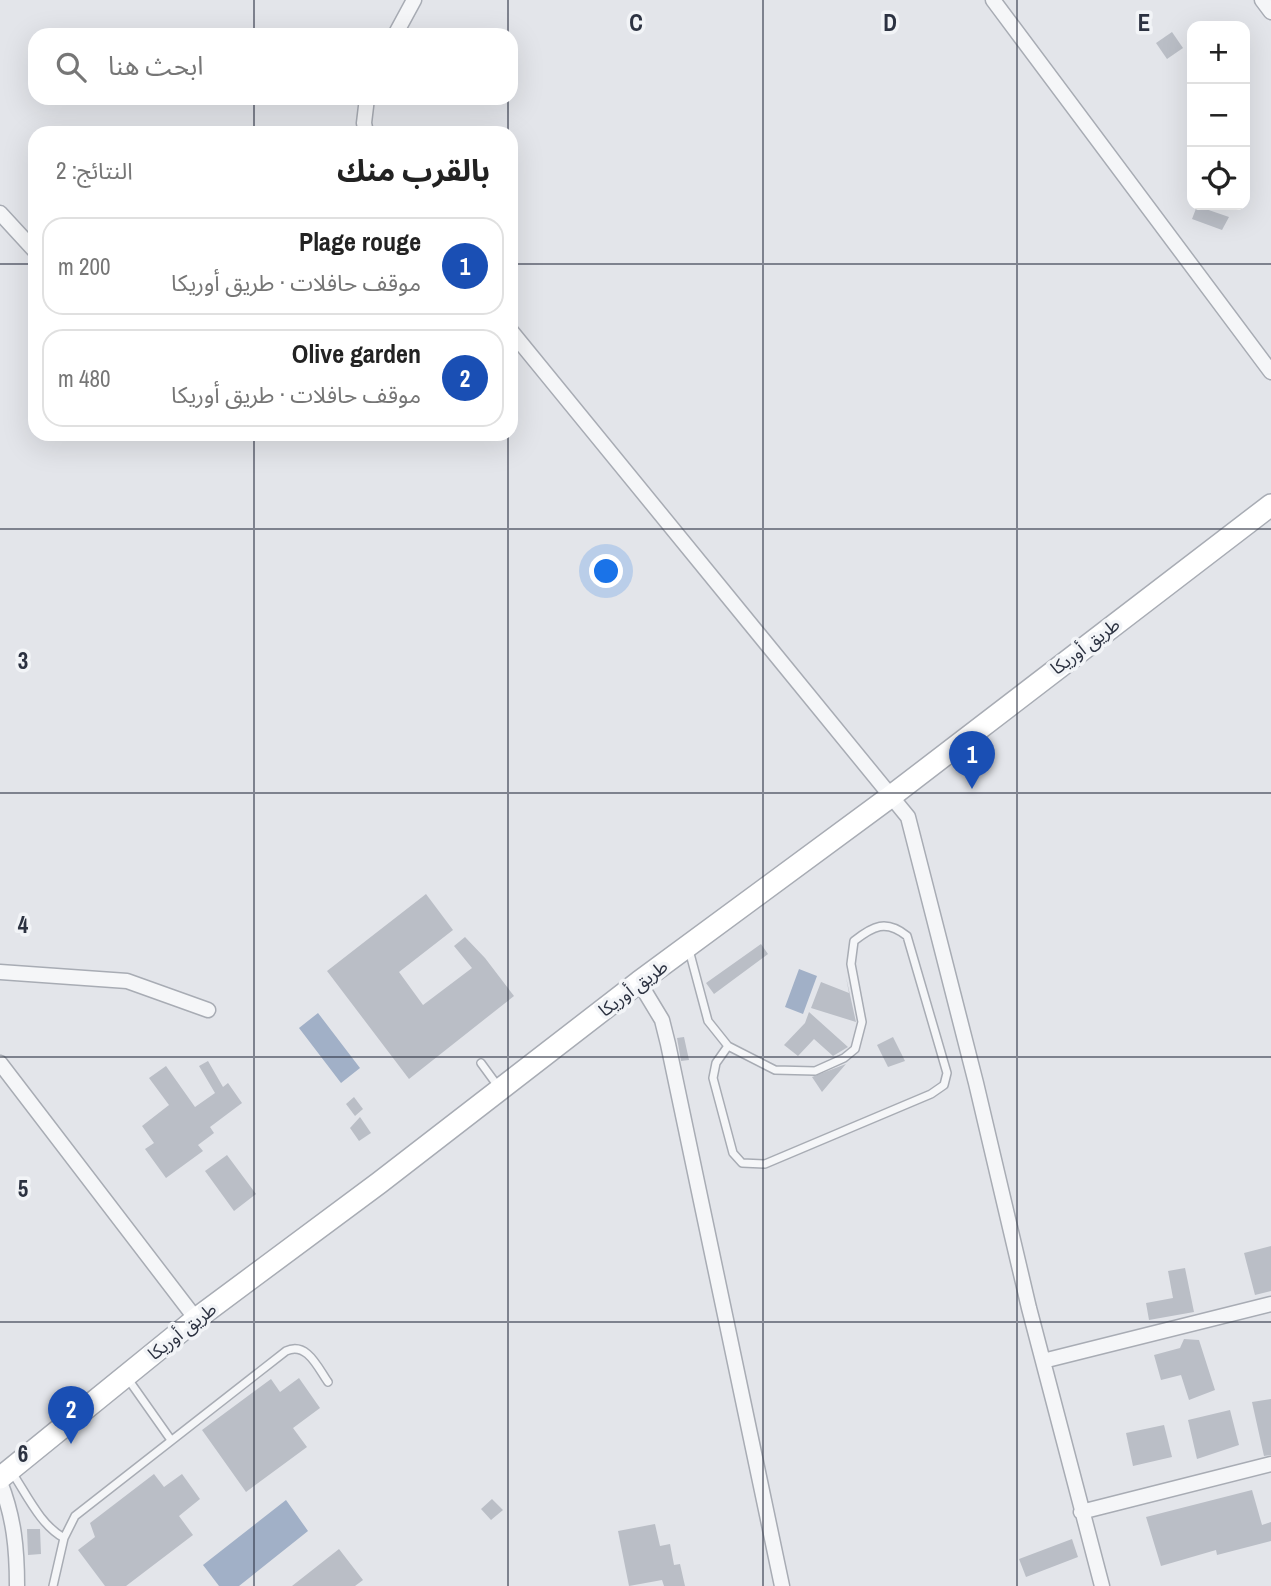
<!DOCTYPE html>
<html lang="ar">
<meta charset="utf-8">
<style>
body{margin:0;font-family:"Archivo Narrow","Noto Sans Arabic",sans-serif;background:#f2f2f2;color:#222;direction:rtl}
.controls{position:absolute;right:21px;top:21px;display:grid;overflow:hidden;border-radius:14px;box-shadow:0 7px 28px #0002}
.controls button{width:63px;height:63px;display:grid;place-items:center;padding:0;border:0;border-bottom:2px solid #e0e0e0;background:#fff;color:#222;font:35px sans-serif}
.you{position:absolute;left:607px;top:572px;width:24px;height:24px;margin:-18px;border:5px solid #fff;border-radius:50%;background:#1a73e8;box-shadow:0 0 0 10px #1a73e833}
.badge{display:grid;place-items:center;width:46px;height:46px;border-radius:50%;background:#db2777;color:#fff;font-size:23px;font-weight:700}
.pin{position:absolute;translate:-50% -58px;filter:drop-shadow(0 2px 4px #0008)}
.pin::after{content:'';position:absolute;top:37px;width:24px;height:21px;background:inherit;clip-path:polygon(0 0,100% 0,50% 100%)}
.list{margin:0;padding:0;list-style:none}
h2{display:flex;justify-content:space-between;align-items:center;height:91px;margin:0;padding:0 28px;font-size:30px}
h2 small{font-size:23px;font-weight:400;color:#767676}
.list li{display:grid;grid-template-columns:46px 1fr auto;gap:21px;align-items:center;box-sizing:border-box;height:98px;margin:0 14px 14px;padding:0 14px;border:2px solid #e0e0e0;border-radius:21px}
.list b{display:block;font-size:26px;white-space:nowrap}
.list p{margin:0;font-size:23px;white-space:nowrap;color:#767676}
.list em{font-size:23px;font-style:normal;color:#767676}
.icon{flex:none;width:38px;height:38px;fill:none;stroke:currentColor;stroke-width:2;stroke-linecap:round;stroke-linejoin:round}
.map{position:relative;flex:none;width:1271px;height:1586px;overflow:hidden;direction:ltr}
.search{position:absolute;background:#fff;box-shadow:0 7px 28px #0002;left:28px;top:28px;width:490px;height:77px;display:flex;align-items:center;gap:18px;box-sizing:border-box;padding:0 24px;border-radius:21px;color:#767676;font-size:26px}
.panel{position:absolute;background:#fff;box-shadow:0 7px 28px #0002;left:28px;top:126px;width:490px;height:315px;border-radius:21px;direction:rtl}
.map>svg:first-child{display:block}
.water{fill:#a1b0c7}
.building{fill:#babec6}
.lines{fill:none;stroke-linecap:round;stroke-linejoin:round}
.lane-casing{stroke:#a8acb4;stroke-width:10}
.street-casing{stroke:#a8acb4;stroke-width:17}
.secondary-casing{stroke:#a8acb4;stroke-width:24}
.lane{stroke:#f5f6f8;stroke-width:7}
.street{stroke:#f5f6f8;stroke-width:14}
.secondary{stroke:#fff;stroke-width:21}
.grid{fill:none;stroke:#2c3241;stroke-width:2;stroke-opacity:0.55}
.labels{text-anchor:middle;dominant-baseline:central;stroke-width:7;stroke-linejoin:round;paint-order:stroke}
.street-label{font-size:18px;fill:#2c3241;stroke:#f2f4f7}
.grid-label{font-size:23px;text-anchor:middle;font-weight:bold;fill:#2c3241;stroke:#f2f4f7;stroke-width:7;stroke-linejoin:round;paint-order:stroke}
</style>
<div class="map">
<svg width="1271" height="1586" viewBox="0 0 1271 1586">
<rect width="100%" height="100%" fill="#e3e5ea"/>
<path class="water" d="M 799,969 L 817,976 L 803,1014 L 785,1007 Z
M 318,1013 L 360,1068 L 341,1083 L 299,1028 Z
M 286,1500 L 308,1531 L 239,1586 L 219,1586 L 203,1565 Z"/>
<path class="building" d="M 1172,32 L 1183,48 L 1167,59 L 1156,43 Z
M 1197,206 L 1229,217 L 1222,230 L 1192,219 Z
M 426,894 L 453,930 L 399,972 L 423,1005 L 472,968 L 454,946 L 465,937 L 485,958 L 514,996 L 409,1079 L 327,971 Z
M 761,944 L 768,954 L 714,994 L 706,983 Z
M 846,977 L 856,1022 L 811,1008 L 821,982 L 849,993 Z
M 809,1012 L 848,1047 L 833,1056 L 814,1039 L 798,1056 L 784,1045 L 805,1023 Z
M 684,1037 L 689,1060 L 681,1061 L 677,1038 Z
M 893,1037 L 905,1061 L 888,1067 L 877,1045 Z
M 208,1061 L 223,1087 L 228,1083 L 242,1103 L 210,1127 L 214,1133 L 198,1145 L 203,1151 L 166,1178 L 145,1149 L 154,1143 L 142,1126 L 169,1105 L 149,1078 L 166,1066 L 195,1107 L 215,1093 L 199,1066 Z
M 846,1064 L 833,1079 L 822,1092 L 812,1077 Z
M 354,1097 L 363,1109 L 355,1116 L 346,1104 Z
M 360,1117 L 371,1133 L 359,1141 L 350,1128 Z
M 227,1155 L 256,1194 L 234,1211 L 205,1171 Z
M 1271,1246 L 1271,1291 L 1255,1295 L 1244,1253 Z
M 1185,1268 L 1194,1312 L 1149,1320 L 1146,1303 L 1173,1298 L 1168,1271 Z
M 1184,1339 L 1199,1340 L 1215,1390 L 1189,1400 L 1181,1375 L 1161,1380 L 1154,1355 L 1180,1348 Z
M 299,1378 L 320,1408 L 293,1428 L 307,1447 L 246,1492 L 202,1430 L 271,1379 L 280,1392 Z
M 1271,1399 L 1271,1455 L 1264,1456 L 1252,1402 Z
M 1230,1410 L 1239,1445 L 1197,1459 L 1188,1420 Z
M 1164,1425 L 1172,1457 L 1133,1466 L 1126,1433 Z
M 154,1474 L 164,1487 L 182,1474 L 200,1499 L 179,1516 L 193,1535 L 126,1586 L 105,1586 L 78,1550 L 95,1537 L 90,1523 Z
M 1252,1490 L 1262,1525 L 1271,1522 L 1271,1541 L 1217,1555 L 1216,1550 L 1161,1566 L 1146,1517 Z
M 492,1499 L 503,1510 L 491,1520 L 481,1509 Z
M 655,1524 L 660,1546 L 670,1544 L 674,1565 L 680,1564 L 685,1586 L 664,1586 L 662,1580 L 629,1586 L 618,1531 Z
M 27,1529 L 40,1529 L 41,1554 L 28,1555 Z
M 1072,1539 L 1078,1557 L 1026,1577 L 1019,1559 Z
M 339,1549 L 363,1580 L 355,1586 L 292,1586 Z"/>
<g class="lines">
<g class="lane-casing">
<path id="lane" d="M 689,950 L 708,1021 L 728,1046 L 775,1070 L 815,1071 L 844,1058 L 855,1049 L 862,1022 L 851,964 L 854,941 C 873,926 886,919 907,936 L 947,1073 L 944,1085 L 931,1094 L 765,1164 L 742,1163 L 733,1153 L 713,1078 L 716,1063 L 728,1046
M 481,1063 L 500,1089
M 128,1379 L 171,1440
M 11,1471 C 26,1493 40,1525 64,1538
M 53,1586 L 64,1538 L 75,1516 L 286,1351 C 307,1341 318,1368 328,1382"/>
</g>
<g class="street-casing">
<path id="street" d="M 993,0 L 1271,372
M 1262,0 L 1271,12
M 395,35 L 414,0
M 366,133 L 364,123 L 367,98
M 0,213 L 35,251
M 511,331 L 908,817 L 976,1083 L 1029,1308 L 1102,1586
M 0,972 L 127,981 L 208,1010
M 639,982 L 662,1020 L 668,1044 L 782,1586
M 0,1063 L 196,1319
M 1043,1361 L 1271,1304
M 0,1482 C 14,1517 17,1549 17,1586
M 1081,1512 L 1271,1464"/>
</g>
<g class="secondary-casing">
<path id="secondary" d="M 0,1478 L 196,1319 L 379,1183 L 639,982 L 890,797 L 1271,505"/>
</g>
<use href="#lane" class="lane"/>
<use href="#street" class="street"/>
<use href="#secondary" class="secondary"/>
</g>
<path class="grid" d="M 254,0 L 254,35M 508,0 L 508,35M 763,0 L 763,1586M 1017,0 L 1017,1586M 254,98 L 254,133M 508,98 L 508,133M 0,264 L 35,264M 511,264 L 1271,264M 254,434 L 254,1586M 508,434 L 508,1586M 0,529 L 1271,529M 0,793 L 1271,793M 0,1057 L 1271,1057M 0,1322 L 1271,1322"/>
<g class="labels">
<g class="street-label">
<text transform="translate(1085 646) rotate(-37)">طريق أوريكا</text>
<text transform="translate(633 988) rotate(-37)">طريق أوريكا</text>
<text transform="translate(182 1331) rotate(-38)">طريق أوريكا</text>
</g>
</g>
<g class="grid-label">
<text x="636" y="31">C</text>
<text x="890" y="31">D</text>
<text x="1144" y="31">E</text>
<text x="23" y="669">3</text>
<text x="23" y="933">4</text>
<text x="23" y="1197">5</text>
<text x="23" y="1462">6</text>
</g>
</svg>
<div class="controls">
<button>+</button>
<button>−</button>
<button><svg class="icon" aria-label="locate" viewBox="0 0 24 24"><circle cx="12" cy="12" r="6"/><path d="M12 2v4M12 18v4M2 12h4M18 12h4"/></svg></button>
</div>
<div class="you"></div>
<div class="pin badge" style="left:972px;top:789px;background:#1a4fb4">1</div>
<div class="pin badge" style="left:71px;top:1444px;background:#1a4fb4">2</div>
<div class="search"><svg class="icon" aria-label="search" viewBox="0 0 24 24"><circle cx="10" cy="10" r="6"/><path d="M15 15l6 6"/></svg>ابحث هنا</div>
<section class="panel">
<h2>بالقرب منك<small>النتائج: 2</small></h2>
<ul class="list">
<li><span class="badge" style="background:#1a4fb4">1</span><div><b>Plage rouge</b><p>موقف حافلات · طريق أوريكا</p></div><em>200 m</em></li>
<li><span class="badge" style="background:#1a4fb4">2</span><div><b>Olive garden</b><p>موقف حافلات · طريق أوريكا</p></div><em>480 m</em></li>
</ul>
</section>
</div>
